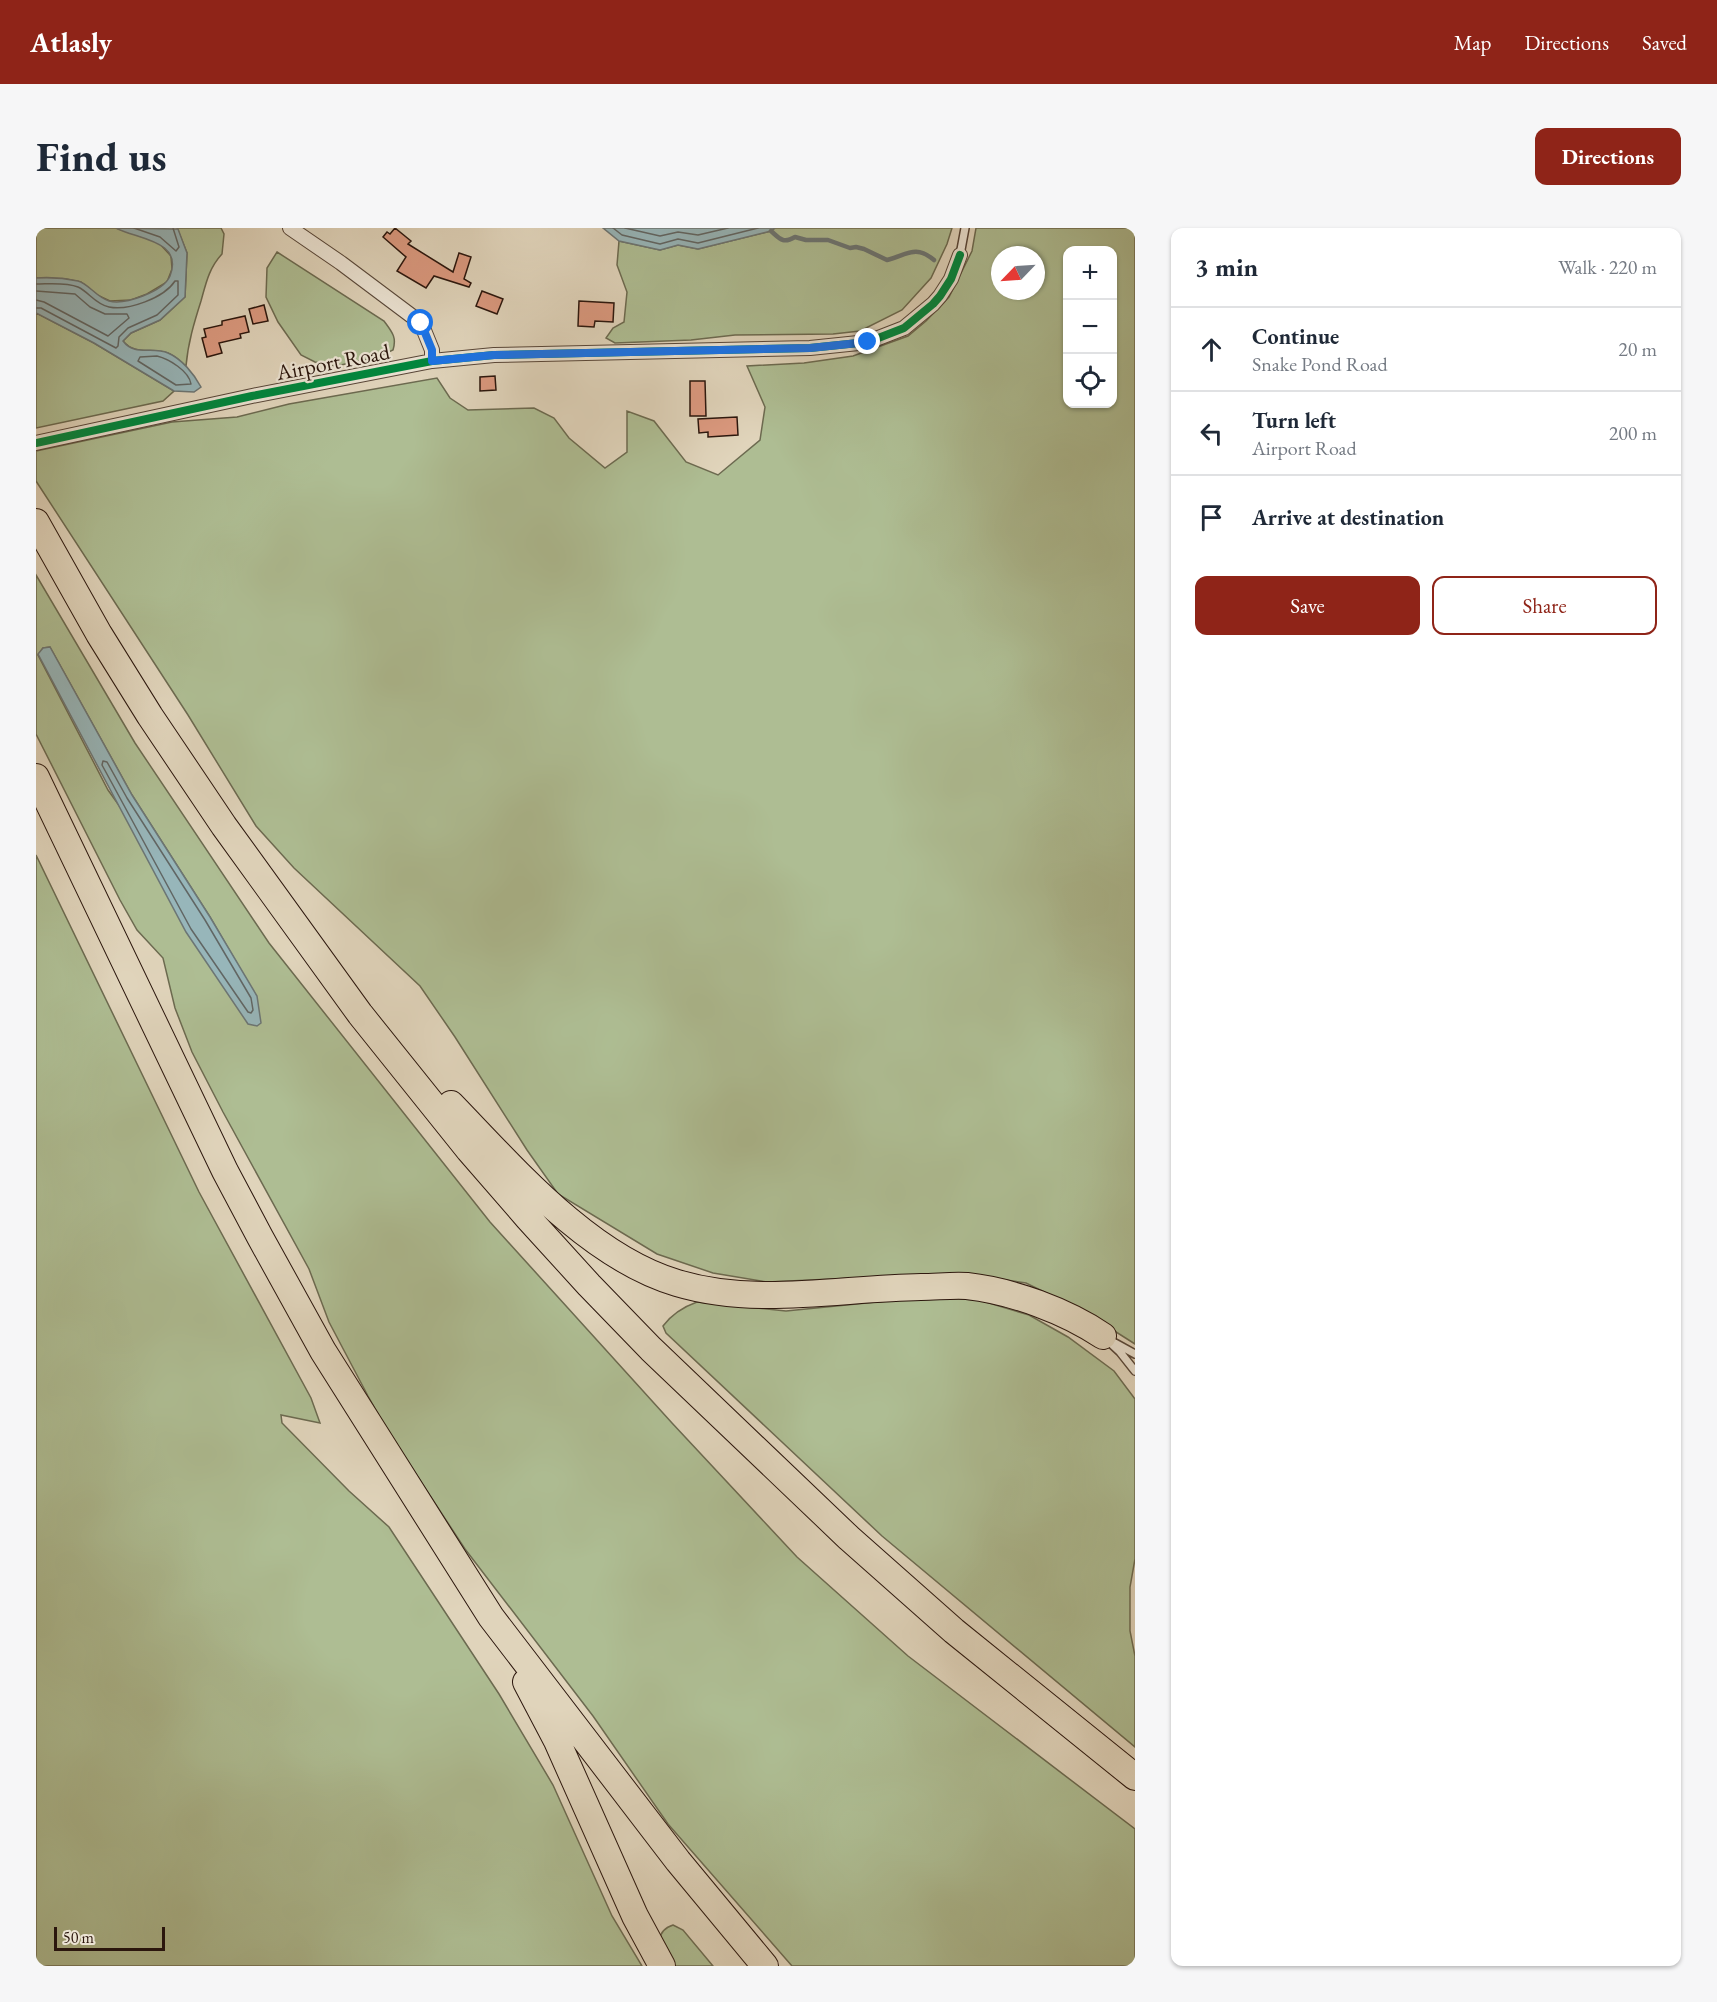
<!DOCTYPE html>
<meta charset="utf-8">
<style>
body{margin:0;font-family:"EB Garamond",serif;background:#f6f6f7;color:#1f2937}
.controls{position:absolute;right:18px;top:18px;display:grid;overflow:hidden;border-radius:12px;box-shadow:0 2px 4px #0004}
.controls button{width:54px;height:54px;display:grid;place-items:center;padding:0;border:0;border-bottom:2px solid #e0e1e3;background:#fff;color:#1f2937;font:30px sans-serif}
.compass{position:absolute;left:955px;top:18px;width:54px;height:54px;border-radius:50%;background:#fff;box-shadow:0 2px 4px #0004;rotate:245deg}
.scale{position:absolute;left:18px;bottom:15px;width:111px;box-sizing:border-box;padding-left:6px;border:3px solid #2b160d;border-top:0;font-size:16px;line-height:21px;white-space:nowrap;color:#2b160d;-webkit-text-stroke:4px #ebe3d3;paint-order:stroke}
.stop{position:absolute;width:18px;height:18px;margin:-14px;border:4px solid #1a73e8;border-radius:50%;background:#fff}
.stop.end{background:#1a73e8;border-color:#fff;box-shadow:0 2px 6px #0008}
.list{margin:0;padding:0;list-style:none}
h2{display:flex;justify-content:space-between;align-items:center;height:78px;margin:0;padding:0 24px;font-size:26px}
h2 small{font-size:20px;font-weight:400;color:#747a83}
.list li{display:grid;grid-template-columns:39px 1fr auto;gap:18px;align-items:center;box-sizing:border-box;height:84px;padding:0 24px;border-top:2px solid #e0e1e3}
.list b{display:block;font-size:22px;white-space:nowrap}
.list p{margin:0;font-size:20px;white-space:nowrap;color:#747a83}
.list em{font-size:20px;font-style:normal;color:#747a83}
.actions{display:flex;gap:12px;padding:18px 24px}
.actions a{flex:1;padding:14px 0;border:2px solid #8f2418;border-radius:12px;text-align:center;font-size:21px;color:#8f2418}
.actions .main{background:#8f2418;color:#fff}
.icon{flex:none;width:33px;height:33px;fill:none;stroke:currentColor;stroke-width:2;stroke-linecap:round;stroke-linejoin:round}
.map{position:relative;flex:none;width:1099px;height:1738px;overflow:hidden;border-radius:12px}
header{display:flex;align-items:center;gap:36px;box-sizing:border-box;height:84px;padding:0 30px;background:#8f2418;color:#fff}
header strong{font-size:28px}
nav{display:flex;gap:33px;margin-inline-start:auto;font-size:21px}
.intro{display:flex;align-items:center;justify-content:space-between;box-sizing:border-box;height:144px;padding:0 36px}
h1{margin:0;font-size:42px}
.button{padding:15px 27px;border-radius:12px;background:#8f2418;color:#fff;font-size:21px;font-weight:700}
main{display:flex;gap:36px;padding:0 36px}
aside{flex:1;background:#fff;border-radius:12px;box-shadow:0 2px 4px #0004}
.map>svg:first-child{display:block}
.green{fill:#aebd93;stroke:#6c6a50;stroke-width:1.5;fill-rule:evenodd}
.water{fill:#97b6ba;stroke:#6c7675;stroke-width:1.5}
.lines{fill:none;stroke-linecap:round;stroke-linejoin:round}
.shore{stroke:#616664;stroke-width:1.5}
.stream{stroke:#6c7675;stroke-width:4.5}
.building{fill:#db997f;stroke:#2b160d;stroke-width:1.5}
.service-casing{stroke:#584638;stroke-width:10}
.minor-casing{stroke:#584638;stroke-width:16}
.motorway-casing{stroke:#2b160d;stroke-width:28}
.service{stroke:#ebe3d3;stroke-width:7}
.minor{stroke:#ebe3d3;stroke-width:14}
.motorway{stroke:#e0d4bb;stroke-width:26}
.cycleway-casing{stroke:#ebe3d3;stroke-width:11}
.cycleway{stroke:#00873e;stroke-width:8}
.route{stroke:#1a73e8;stroke-width:8}
.labels{text-anchor:middle;dominant-baseline:central;stroke-width:4.5;stroke-linejoin:round;paint-order:stroke}
.street-label{font-size:22px;fill:#2b160d;stroke:#ebe3d3}
</style>
<header>
<strong>Atlasly</strong>
<nav><a>Map</a><a>Directions</a><a>Saved</a></nav>
</header>
<div class="intro"><h1>Find us</h1><a class="button">Directions</a></div>
<main>
<div class="map">
<svg width="1099" height="1738" viewBox="0 0 1099 1738">
<rect width="100%" height="100%" fill="#e0d4bb"/>
<filter id="stains"><feTurbulence type="fractalNoise" baseFrequency=".00333" numOctaves="4"/><feColorMatrix values="0 0 0 0 .2 0 0 0 0 .09 0 0 0 0 .02 0 0 0 .5 -.17"/></filter>
<radialGradient id="worn" r=".72"><stop offset=".6" stop-color="#630" stop-opacity="0"/><stop offset="1" stop-color="#630" stop-opacity=".3"/></radialGradient>
<path class="green" d="M 0,0 L 80,0 L 122,14 L 135,28 L 136,41 L 131,54 L 111,66 L 95,72 L 74,73 L 61,67 L 45,54 L 30,51 L 0,50 Z
M 141,0 L 185,0 L 188,6 L 186,26 C 173,40 170,55 165,73 C 158,95 152,115 150,138 C 145,134 140,129 134,126 C 118,118 100,129 87,113 L 95,105 L 124,92 L 149,69 L 151,25 Z
M 739,0 L 916,0 L 911,16 L 895,50 L 866,82 L 824,103 L 797,106 L 699,107 L 655,112 L 579,115 L 570,110 L 577,100 L 588,94 L 591,64 L 581,37 L 583,13 L 624,22 L 642,17 L 662,21 L 735,3 Z
M 940,0 L 1099,0 L 1099,1116 L 1047,1083 L 990,1055 L 926,1045 L 731,1054 L 677,1045 L 621,1026 L 522,966 L 491,922 L 419,809 L 384,758 L 258,640 L 220,598 L 152,487 L 0,253 L 0,223 L 136,194 L 201,189 L 253,176 L 401,150 L 414,170 L 432,182 L 498,180 L 518,190 L 533,210 L 569,240 L 591,224 L 591,183 L 618,193 L 650,234 L 682,247 L 724,212 L 729,179 L 711,138 L 768,135 L 817,128 L 872,108 L 890,93 L 913,69 L 936,23 ZM 1032,22 L 1076,22 L 1076,176 L 1032,176 ZM 964,27 L 1000,27 L 1000,63 L 964,63 Z
M 241,24 L 348,93 C 356,104 361,109 357,122 L 342,129 L 300,138 L 279,134 L 265,127 L 242,94 L 230,69 L 231,40 Z
M 0,85 L 58,115 L 138,163 L 127,173 L 0,200 Z
M 0,347 L 99,515 L 233,715 L 454,994 L 636,1195 L 761,1329 L 872,1428 L 1099,1601 L 1099,1738 L 756,1738 L 632,1596 L 557,1488 L 429,1321 L 351,1202 L 332,1168 L 293,1094 L 273,1041 L 187,884 L 156,824 L 139,780 L 127,730 L 101,702 L 84,672 L 0,506 ZM 14,419 L 96,567 L 174,689 L 220,768 L 72,562 L 2,427 L 7,420 Z
M 0,627 L 163,964 L 275,1170 L 284,1195 L 245,1187 L 246,1195 L 313,1263 L 353,1299 L 463,1466 L 517,1557 L 576,1688 L 606,1738 L 0,1738 Z
M 891,1069 L 943,1072 L 993,1087 L 1032,1109 L 1078,1143 L 1099,1171 L 1099,1331 L 1094,1359 L 1094,1403 L 1099,1428 L 1099,1519 L 846,1308 L 630,1105 L 627,1098 C 636,1086 647,1079 661,1074 L 750,1083 Z
M 637,1697 L 647,1702 L 677,1738 L 635,1738 C 628,1722 614,1705 637,1697 Z"/>
<path class="water" d="M 80,0 L 142,1 L 151,25 L 149,69 L 124,92 L 95,105 L 87,113 C 99,129 116,118 132,125 C 146,131 158,146 165,159 L 158,164 L 138,163 L 58,115 L 0,85 L 0,50 C 14,49 28,50 42,53 C 53,56 60,69 73,73 C 89,77 127,64 134,48 C 148,12 100,11 80,0 Z
M 567,0 L 739,0 L 735,3 L 662,21 L 642,17 L 624,22 L 583,13 Z
M 14,419 L 96,567 L 174,689 L 221,768 L 225,795 L 221,798 L 212,796 L 150,704 L 2,426 L 7,420 Z"/>
<g class="lines">
<path class="shore" d="M 98,0 L 124,9 L 140,23 L 143,19 L 137,0
M 577,0 L 586,7 L 624,16 L 642,11 L 662,15 L 722,0
M 589,0 L 624,8 L 642,4 L 662,7 L 692,0
M 0,56 C 13,56 30,54 42,59 C 53,64 59,76 73,79 C 92,83 128,70 139,53 L 142,53 L 142,67 L 121,87 L 92,100 L 83,109 L 82,118 L 80,120 L 5,80 L 0,80
M 0,63 L 39,66 L 54,79 L 69,86 L 91,86 L 93,90 L 72,108 L 8,74 L 0,72
M 121,128 C 133,131 153,143 155,156 L 140,157 L 102,133 L 104,129 Z
M 67,533 L 71,534 L 91,570 L 169,692 L 215,770 L 217,782 L 215,785 L 212,784 L 155,701 L 78,559 L 66,537 Z"/>
<path class="stream" d="M 735,3 C 744,11 747,16 759,9 L 770,12 L 792,12 L 814,20 L 820,19 L 828,21 L 851,32 C 871,27 879,16 898,32"/>
</g>
<path class="building" d="M 359,0 L 375,13 L 372,16 L 417,44 L 423,25 L 435,29 L 428,51 L 435,55 L 433,59 L 398,48 L 390,60 L 361,43 L 370,29 L 347,9 L 351,4 L 354,6 Z
M 446,63 L 467,71 L 461,86 L 440,78 Z
M 543,73 L 578,75 L 577,94 L 559,93 L 558,99 L 542,98 Z
M 228,77 L 232,93 L 217,96 L 213,81 Z
M 209,88 L 213,104 L 204,106 L 205,110 L 183,115 L 186,125 L 171,129 L 166,110 L 170,109 L 168,101 L 186,97 L 186,93 Z
M 459,148 L 460,162 L 444,163 L 444,149 Z
M 654,153 L 669,153 L 670,188 L 654,188 Z
M 701,189 L 702,207 L 672,209 L 672,204 L 663,205 L 662,191 Z"/>
<g class="lines">
<g class="service-casing">
<path id="service" d="M 924,27 L 929,0
M 1070,1111 L 1084,1124 L 1099,1143
M 1079,1115 L 1099,1126"/>
</g>
<g class="minor-casing">
<path id="minor" d="M 254,0 L 305,35 L 385,95 L 396,122 L 396,133
M 0,215 L 216,168 L 396,133 L 458,127 L 774,120 L 832,114 L 868,100 L 897,76 L 904,68 L 915,51 L 924,27"/>
</g>
<g class="motorway-casing">
<path id="motorway" d="M 0,294 L 63,406 L 114,488 L 188,598 L 324,786 L 433,922 L 492,990 L 553,1057 L 615,1121 L 813,1310 L 918,1403 L 1099,1549
M 0,549 L 189,943 L 224,1009 L 287,1123 L 455,1389 L 642,1633 L 729,1738
M 415,876 C 477,940 553,1029 641,1055 C 721,1079 804,1060 885,1059 C 900,1059 916,1057 931,1058 C 976,1063 1030,1083 1067,1108
M 490,1454 L 521,1513 L 599,1688 L 626,1738"/>
</g>
<use href="#service" class="service"/>
<use href="#minor" class="minor"/>
<use href="#motorway" class="motorway"/>
<g class="cycleway-casing">
<path id="cycleway" d="M 0,215 L 216,168 L 396,133 L 458,127 L 774,120 L 832,114 L 868,100 L 897,76 L 904,68 L 915,51 L 924,27"/>
</g>
<use href="#cycleway" class="cycleway"/>
</g>
<g class="lines">
<path class="route" d="M 385,95 L 396,122 L 396,133 L 458,127 L 774,120 L 832,114"/>
</g>
<g class="labels">
<g class="street-label">
<text transform="translate(297 134) rotate(-11)">Airport Road</text>
</g>
</g>
<rect width="100%" height="100%" filter="url(#stains)"/>
<rect width="100%" height="100%" fill="url(#worn)"/>
</svg>
<div class="controls">
<button>+</button>
<button>−</button>
<button><svg class="icon" aria-label="locate" viewBox="0 0 24 24"><circle cx="12" cy="12" r="6"/><path d="M12 2v4M12 18v4M2 12h4M18 12h4"/></svg></button>
</div>
<svg class="compass" viewBox="-18 -18 36 36"><path d="M0-13l5 13h-10z" fill="#e53935"/><path d="M0 13l5-13h-10z" fill="#747a83"/></svg>
<div class="scale">50 m</div>
<div class="stop" style="left:385px;top:95px"></div>
<div class="stop end" style="left:832px;top:114px"></div>
</div>
<aside>
<h2>3 min<small>Walk · 220 m</small></h2>
<ul class="list">
<li><svg class="icon" aria-label="ahead" viewBox="0 0 24 24"><path d="M12 20V5M6 11l6-6 6 6"/></svg><div><b>Continue</b><p>Snake Pond Road</p></div><em>20 m</em></li>
<li><svg class="icon" aria-label="left" viewBox="0 0 24 24"><path d="M17 20v-9H6M10 6l-5 5 5 5"/></svg><div><b>Turn left</b><p>Airport Road</p></div><em>200 m</em></li>
<li><svg class="icon" aria-label="arrive" viewBox="0 0 24 24"><path d="M6 21V4h12l-3 4 3 4H6"/></svg><div><b>Arrive at destination</b></div></li>
</ul>
<div class="actions"><a class="main">Save</a><a>Share</a></div>
</aside>
</main>
